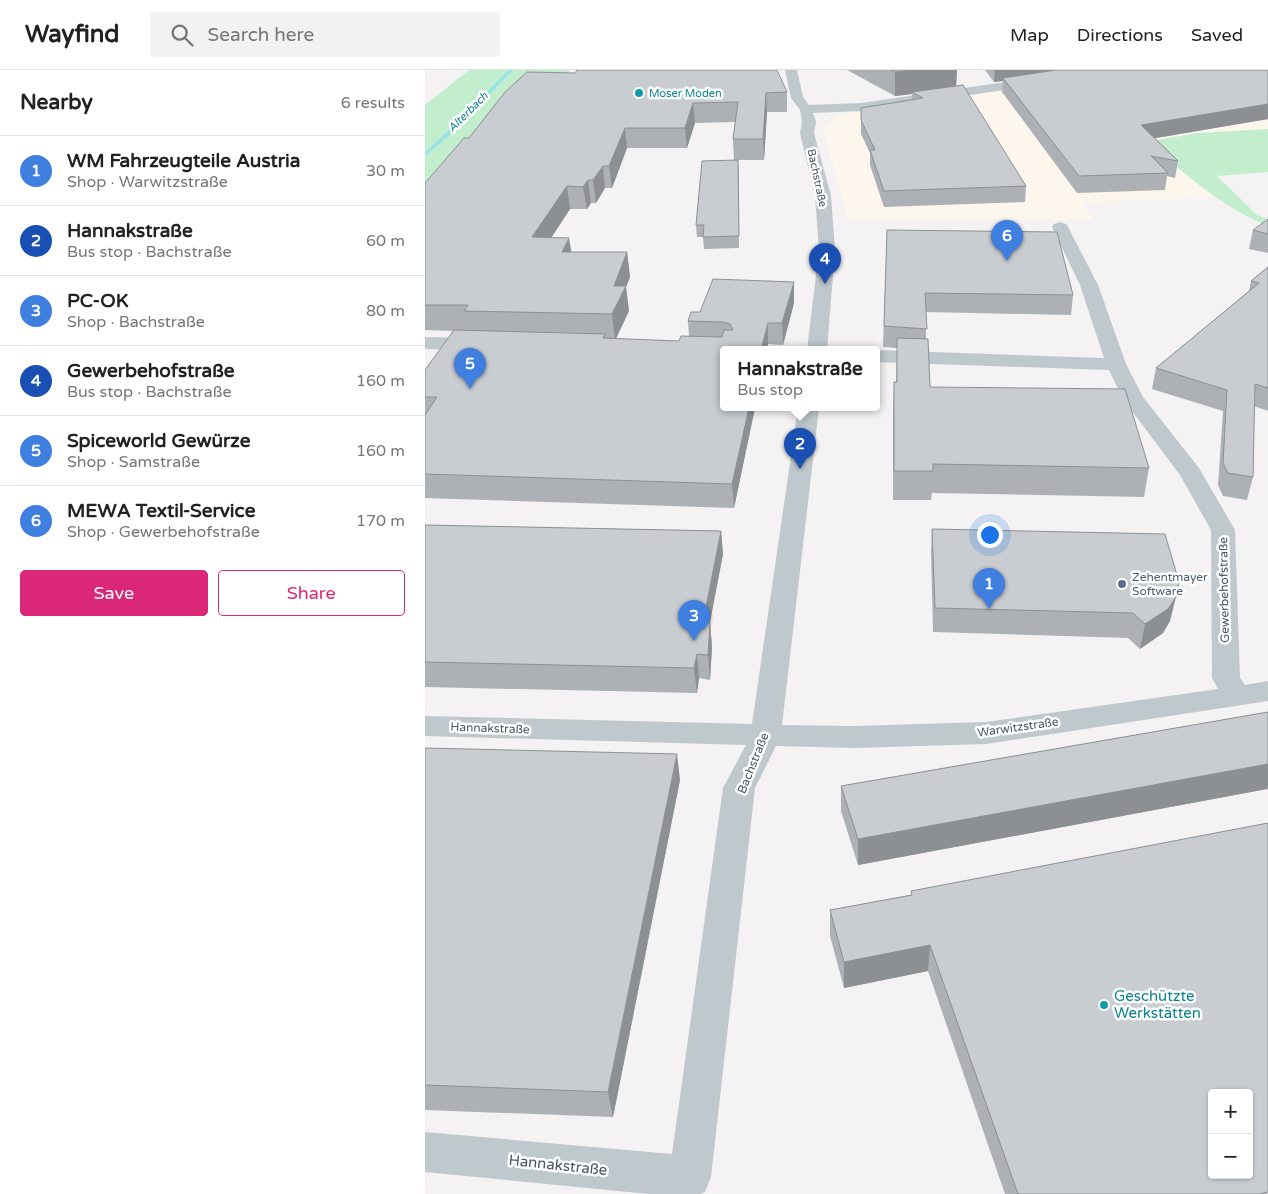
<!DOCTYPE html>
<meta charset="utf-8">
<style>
body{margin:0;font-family:"Varela Round",sans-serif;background:#f2f2f2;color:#222}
.controls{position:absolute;right:15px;bottom:15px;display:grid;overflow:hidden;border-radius:5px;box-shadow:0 1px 4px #0004}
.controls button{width:45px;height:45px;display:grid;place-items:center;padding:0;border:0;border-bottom:1px solid #e0e0e0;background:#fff;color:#222;font:25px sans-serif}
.you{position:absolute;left:564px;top:464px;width:18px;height:18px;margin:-12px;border:4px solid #fff;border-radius:50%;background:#1a73e8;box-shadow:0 0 0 8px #1a73e833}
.badge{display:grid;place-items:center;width:32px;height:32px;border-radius:50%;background:#db2777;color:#fff;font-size:16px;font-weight:700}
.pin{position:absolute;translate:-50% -41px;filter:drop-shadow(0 1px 2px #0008)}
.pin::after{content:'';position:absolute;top:26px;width:18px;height:15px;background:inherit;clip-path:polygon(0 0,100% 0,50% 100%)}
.popup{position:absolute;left:295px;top:276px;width:160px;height:65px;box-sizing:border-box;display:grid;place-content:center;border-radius:5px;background:#fff;filter:drop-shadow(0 1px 4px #0005);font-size:16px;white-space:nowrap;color:#767676}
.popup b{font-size:19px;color:#222}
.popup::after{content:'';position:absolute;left:50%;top:100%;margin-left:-10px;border:10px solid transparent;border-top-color:#fff}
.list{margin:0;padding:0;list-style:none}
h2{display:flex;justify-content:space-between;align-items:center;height:65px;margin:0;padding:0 20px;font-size:21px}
h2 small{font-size:16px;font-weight:400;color:#767676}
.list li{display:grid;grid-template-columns:32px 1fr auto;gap:15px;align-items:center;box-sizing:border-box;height:70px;padding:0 20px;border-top:1px solid #e0e0e0}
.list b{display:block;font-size:19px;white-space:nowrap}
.list p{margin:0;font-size:16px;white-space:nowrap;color:#767676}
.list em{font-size:16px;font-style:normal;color:#767676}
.actions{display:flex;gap:10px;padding:15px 20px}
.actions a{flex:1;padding:11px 0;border:1px solid #db2777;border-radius:5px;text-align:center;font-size:18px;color:#db2777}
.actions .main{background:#db2777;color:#fff}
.icon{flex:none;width:28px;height:28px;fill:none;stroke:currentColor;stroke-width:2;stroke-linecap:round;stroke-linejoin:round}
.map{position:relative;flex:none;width:843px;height:1124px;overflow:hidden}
header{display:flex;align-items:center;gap:30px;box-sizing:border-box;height:70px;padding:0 25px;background:#fff;border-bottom:1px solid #e0e0e0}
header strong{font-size:24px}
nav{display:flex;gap:28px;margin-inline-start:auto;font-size:18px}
.search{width:350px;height:45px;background:#f2f2f2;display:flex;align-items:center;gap:12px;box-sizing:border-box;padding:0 18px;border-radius:5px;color:#767676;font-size:19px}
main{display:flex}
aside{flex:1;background:#fff}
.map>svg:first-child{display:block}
.commercial{fill:#fcf6ed}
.green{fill:#c3eece}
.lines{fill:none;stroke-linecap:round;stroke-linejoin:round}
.stream{fill:#92e3ea;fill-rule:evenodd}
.minor{fill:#bec8cd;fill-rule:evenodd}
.wall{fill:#adb0b4}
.shaded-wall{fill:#8d9092}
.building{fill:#c9cdd1;stroke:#8d9092;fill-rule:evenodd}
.culture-dot{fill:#0f9aa8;stroke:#fff;stroke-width:2}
.service-dot{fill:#5c6f8a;stroke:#fff;stroke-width:2}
.labels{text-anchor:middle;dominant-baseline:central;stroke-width:5;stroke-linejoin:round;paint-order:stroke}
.far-culture-label{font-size:11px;fill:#0d838f;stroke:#fff;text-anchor:start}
.far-water-label{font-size:11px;font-style:italic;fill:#12828b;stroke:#fff}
.far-street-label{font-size:11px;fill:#4a575e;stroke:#fff}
.service-label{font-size:12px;fill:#4e5e75;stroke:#fff;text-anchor:start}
.street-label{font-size:12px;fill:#4a575e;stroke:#fff}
.near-culture-label{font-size:15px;fill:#0d838f;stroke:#fff;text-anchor:start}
.near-street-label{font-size:15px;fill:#4a575e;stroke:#fff}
</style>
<header>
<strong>Wayfind</strong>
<div class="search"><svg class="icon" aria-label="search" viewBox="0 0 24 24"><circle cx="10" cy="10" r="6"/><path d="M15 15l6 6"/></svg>Search here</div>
<nav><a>Map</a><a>Directions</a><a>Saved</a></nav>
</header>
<main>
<aside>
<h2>Nearby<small>6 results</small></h2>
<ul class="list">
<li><span class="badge" style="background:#3f7fe0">1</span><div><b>WM Fahrzeugteile Austria</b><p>Shop · Warwitzstraße</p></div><em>30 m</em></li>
<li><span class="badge" style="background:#1a4fb4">2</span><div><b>Hannakstraße</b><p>Bus stop · Bachstraße</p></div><em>60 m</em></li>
<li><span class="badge" style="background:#3f7fe0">3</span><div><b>PC-OK</b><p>Shop · Bachstraße</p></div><em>80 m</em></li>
<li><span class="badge" style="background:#1a4fb4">4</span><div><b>Gewerbehofstraße</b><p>Bus stop · Bachstraße</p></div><em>160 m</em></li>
<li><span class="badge" style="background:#3f7fe0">5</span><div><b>Spiceworld Gewürze</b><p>Shop · Samstraße</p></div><em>160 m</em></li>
<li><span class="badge" style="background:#3f7fe0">6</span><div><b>MEWA Textil-Service</b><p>Shop · Gewerbehofstraße</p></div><em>170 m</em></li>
</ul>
<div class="actions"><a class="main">Save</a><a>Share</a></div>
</aside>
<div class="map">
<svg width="843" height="1124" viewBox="0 0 843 1124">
<rect width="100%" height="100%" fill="#f4f2f2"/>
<path class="commercial" d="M 710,1 L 843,43 L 843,59 L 832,61 L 748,94 L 789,128 L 657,132 L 669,150 L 424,150 L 398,59 L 409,48 L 424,43 Z"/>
<path class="green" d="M 44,0 L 145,0 L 141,8 L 63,52 L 0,113 L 0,35 Z
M 843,59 L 843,102 L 792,106 L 832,145 L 843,149 L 843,156 C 794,136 762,104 721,72 L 772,63 Z"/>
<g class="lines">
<path class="stream" d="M 84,0 L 88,0 L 27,63 L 0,86 L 0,83 L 23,61 Z"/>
<path class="minor" d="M 360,0 L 372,0 L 378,27 L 384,35 L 436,33 L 664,0 L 694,0 L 688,4 L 436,41 L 388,43 L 391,52 L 389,63 L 406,126 L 410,180 L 402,280 L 382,280 L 394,180 L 390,126 L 375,63 L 377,52 L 375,40 L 366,28 Z
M 635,152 L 641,154 L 643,157 L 673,215 L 701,294 L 718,327 L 774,398 L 810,460 L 815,608 L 820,615 L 843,611 L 843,631 L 561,674 L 429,678 L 351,676 L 330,718 L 286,1107 L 280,1122 L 275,1124 L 224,1124 L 0,1102 L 0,1062 L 247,1084 L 298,718 L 321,675 L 0,666 L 0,646 L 327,654 L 373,338 L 394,338 L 357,655 L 429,656 L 561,652 L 793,619 L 787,608 L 786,460 L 755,405 L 698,329 L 684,300 L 451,292 L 451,280 L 679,288 L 655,215 L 627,157 L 629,154 Z
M 0,267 L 56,268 L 63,270 L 66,274 L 63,278 L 56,280 L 0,279 Z"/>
</g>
<path class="wall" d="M 422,0 L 532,0 L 531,16 L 601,116 L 600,132 L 459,137 L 445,95 L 445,83 L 436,64 L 436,38 L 487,30 L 487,24 L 470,26 Z
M 560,0 L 843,0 L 843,49 L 730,68 L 753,91 L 750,108 L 742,106 L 740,120 L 652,123 L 577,22 L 578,11 L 569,12 Z
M 80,22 L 362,22 L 362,42 L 342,42 L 339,90 L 313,90 L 314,178 L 279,179 L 278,167 L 272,167 L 271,155 L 309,90 L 308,69 L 310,52 L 270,53 L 262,78 L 202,78 L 187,118 L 180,118 L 171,133 L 166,133 L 162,139 L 145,139 L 126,168 L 146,182 L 202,182 L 205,207 L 201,217 L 204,241 L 191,269 L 254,271 L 264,266 L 263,251 L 275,242 L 369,233 L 358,275 L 343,274 L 299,338 L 330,338 L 309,438 L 0,428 L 0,300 L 29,261 L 0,260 L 0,113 L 44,68 Z
M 843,149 L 843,183 L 824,179 L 828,160 Z
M 462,160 L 648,225 L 646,245 L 501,242 L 501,269 L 505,317 L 724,398 L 719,427 L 507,423 L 506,430 L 468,430 L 468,339 L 469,312 L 471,312 L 472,278 L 458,277 Z
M 843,197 L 843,341 L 829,336 L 828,407 L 822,430 L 798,426 L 793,415 L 798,341 L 727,319 L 731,298 L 824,221 L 826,211 Z
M 0,455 L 296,461 L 298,484 L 285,553 L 287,577 L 285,610 L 274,608 L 272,623 L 0,617 Z
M 507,459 L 745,551 L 738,563 L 715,579 L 703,568 L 508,562 L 506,482 Z
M 843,642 L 843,720 L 842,719 L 433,795 L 416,741 L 416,716 Z
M 0,678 L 255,710 L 188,1047 L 0,1040 Z
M 486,821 L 843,1124 L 580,1124 L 503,901 L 419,918 L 405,866 L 405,840 L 486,825 Z"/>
<path class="shaded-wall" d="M 487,0 L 532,0 L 531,17 L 487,22 L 487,24 L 470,26 L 470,2 Z
M 570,0 L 651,0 L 578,8 L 578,11 L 569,12 Z
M 341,23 L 342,42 L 339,90 L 338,69 Z
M 268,33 L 270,53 L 262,78 L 260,58 Z
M 843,34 L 843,49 L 714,71 L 716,55 Z
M 200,58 L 202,78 L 187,118 L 184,96 Z
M 313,90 L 314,101 L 314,178 L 314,166 Z
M 178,96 L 180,118 L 171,133 L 168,110 Z
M 163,110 L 166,133 L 162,139 L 158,117 Z
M 142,116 L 145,139 L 111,191 L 107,167 Z
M 144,168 L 148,191 L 137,182 Z
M 202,182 L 205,207 L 201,217 L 204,241 L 190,270 L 187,244 L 189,216 Z
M 369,212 L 369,233 L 358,275 L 357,253 Z
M 343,253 L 343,274 L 342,280 L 336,280 Z
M 324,338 L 330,338 L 309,438 L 307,414 Z
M 296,461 L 298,484 L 280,577 L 278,552 Z
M 751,527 L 745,551 L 738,563 L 715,579 L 720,554 Z
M 285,553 L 287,577 L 285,610 L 283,585 Z
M 272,584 L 274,608 L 272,623 L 269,598 Z
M 252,684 L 255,710 L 188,1047 L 183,1022 Z
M 843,694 L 843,716 L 842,719 L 433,795 L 433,769 Z
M 505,875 L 503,901 L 419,918 L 419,892 Z"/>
<path class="building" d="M 152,0 L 352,0 L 362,22 L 341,23 L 338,69 L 308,69 L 313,32 L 268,33 L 260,58 L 200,58 L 184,96 L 178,96 L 168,110 L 163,110 L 158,117 L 142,116 L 107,167 L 144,168 L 137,182 L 202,182 L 189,216 L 201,216 L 187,244 L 39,241 L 43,235 L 0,235 L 0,113 L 39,68 L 44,68 L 80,22 L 102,2 L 150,3 Z
M 466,0 L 487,0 L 470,2 Z
M 631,0 L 843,0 L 843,34 L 716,55 L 753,91 L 726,86 L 743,103 L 654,106 L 578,8 Z
M 538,15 L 601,116 L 459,121 L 445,80 L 450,80 L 436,50 L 436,38 L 498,28 L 487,22 Z
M 313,90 L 314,166 L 278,167 L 279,155 L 271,155 L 277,91 Z
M 843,149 L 843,164 L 828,160 Z
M 462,160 L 632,162 L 648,225 L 500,223 L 502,259 L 459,256 Z
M 843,197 L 843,318 L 830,314 L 828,407 L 803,403 L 798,393 L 802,320 L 731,298 L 834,213 L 826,211 Z
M 288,209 L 369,212 L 357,253 L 343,253 L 336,280 L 299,280 L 299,338 L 324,338 L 307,414 L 0,404 L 0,345 L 12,327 L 0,327 L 0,300 L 29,260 L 180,264 L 178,268 L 254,271 L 256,266 L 297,267 L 299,260 L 308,260 L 305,254 L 298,252 L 263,251 L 266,242 L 275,242 Z
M 472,268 L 503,269 L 505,317 L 700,319 L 724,398 L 508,394 L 508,401 L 469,401 L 469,312 L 472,312 Z
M 0,455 L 296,461 L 278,552 L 285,553 L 283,585 L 272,584 L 269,598 L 0,592 Z
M 507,459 L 740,464 L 754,512 L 751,527 L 743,539 L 720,554 L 708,543 L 510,538 Z
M 843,642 L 843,694 L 433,769 L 416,716 Z
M 0,678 L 252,684 L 183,1022 L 0,1015 Z
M 843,753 L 843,1122 L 835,1124 L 593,1124 L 505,875 L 419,892 L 405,840 L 487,825 L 486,821 ZM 787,1023 L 824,1023 L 824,1105 L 787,1105 Z"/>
<g class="culture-dot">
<circle cx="214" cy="23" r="5"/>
<circle cx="679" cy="935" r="5"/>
</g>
<circle class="service-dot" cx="697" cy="514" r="5"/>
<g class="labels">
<g class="far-culture-label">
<text x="224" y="23">Moser Moden</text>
</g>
<g class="far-water-label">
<text transform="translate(43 42) rotate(-45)">Alterbach</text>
</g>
<g class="far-street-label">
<text transform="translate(392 108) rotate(78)">Bachstraße</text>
</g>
<g class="service-label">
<text x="707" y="507">Zehentmayer<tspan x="707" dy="14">Software</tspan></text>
</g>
<g class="street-label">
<text transform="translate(799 520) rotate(-91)">Gewerbehofstraße</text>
<text transform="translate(593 657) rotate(-8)">Warwitzstraße</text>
<text transform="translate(65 658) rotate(2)">Hannakstraße</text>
<text transform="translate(328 693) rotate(-68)">Bachstraße</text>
</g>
<g class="near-culture-label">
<text x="689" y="926">Geschützte<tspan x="689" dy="17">Werkstätten</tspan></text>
</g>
<g class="near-street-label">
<text transform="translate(133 1095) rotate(6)">Hannakstraße</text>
</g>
</g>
</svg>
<div class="controls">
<button>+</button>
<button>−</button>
</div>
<div class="you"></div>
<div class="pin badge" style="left:564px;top:539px;background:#3f7fe0">1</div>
<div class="pin badge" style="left:375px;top:399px;background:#1a4fb4">2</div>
<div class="popup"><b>Hannakstraße</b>Bus stop</div>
<div class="pin badge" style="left:269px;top:571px;background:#3f7fe0">3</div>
<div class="pin badge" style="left:400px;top:214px;background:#1a4fb4">4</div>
<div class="pin badge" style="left:45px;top:319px;background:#3f7fe0">5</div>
<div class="pin badge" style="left:582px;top:191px;background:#3f7fe0">6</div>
</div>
</main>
